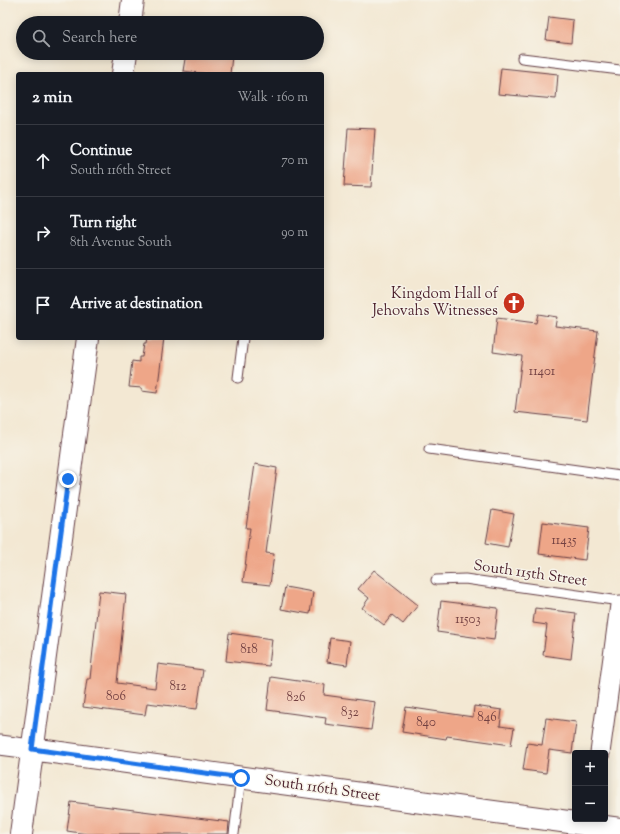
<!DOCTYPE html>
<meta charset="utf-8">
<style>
body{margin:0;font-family:"Sorts Mill Goudy",serif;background:#242831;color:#f1f3f6}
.controls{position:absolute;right:12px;bottom:12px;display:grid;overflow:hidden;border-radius:4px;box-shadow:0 2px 10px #0003}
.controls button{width:36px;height:36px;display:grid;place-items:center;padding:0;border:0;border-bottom:1px solid #363941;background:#171b24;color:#f1f3f6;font:20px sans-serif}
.stop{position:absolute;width:12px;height:12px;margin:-9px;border:3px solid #1a73e8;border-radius:50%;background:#fff}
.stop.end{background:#1a73e8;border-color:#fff;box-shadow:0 1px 4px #0008}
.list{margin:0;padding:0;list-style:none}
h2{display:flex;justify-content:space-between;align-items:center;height:52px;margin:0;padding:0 16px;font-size:17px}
h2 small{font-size:13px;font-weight:400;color:#9ea1a6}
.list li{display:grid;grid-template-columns:26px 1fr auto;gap:12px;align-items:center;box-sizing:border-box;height:72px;padding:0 16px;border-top:1px solid #363941}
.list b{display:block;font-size:15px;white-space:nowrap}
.list p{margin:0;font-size:13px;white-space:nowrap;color:#9ea1a6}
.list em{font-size:13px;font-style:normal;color:#9ea1a6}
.icon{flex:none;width:22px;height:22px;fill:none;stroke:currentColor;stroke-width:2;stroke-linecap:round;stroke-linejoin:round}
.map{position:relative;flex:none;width:620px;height:834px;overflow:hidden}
.search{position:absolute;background:#171b24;box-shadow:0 2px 10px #0003;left:16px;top:16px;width:308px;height:44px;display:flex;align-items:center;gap:10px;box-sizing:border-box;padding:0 14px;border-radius:22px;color:#9ea1a6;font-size:15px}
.panel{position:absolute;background:#171b24;box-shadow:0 2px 10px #0003;left:16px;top:72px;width:308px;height:268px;border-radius:4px}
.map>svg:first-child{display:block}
.building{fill:#eea688}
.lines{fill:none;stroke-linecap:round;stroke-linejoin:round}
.service-casing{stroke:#633d44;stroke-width:11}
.minor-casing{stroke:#633d44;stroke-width:21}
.tertiary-casing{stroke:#633d44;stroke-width:24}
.service{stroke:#fff;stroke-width:9}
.minor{stroke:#fff;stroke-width:19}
.tertiary{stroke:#fff;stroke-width:22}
.route{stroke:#1a73e8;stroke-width:5}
.labels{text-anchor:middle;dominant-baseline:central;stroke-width:3;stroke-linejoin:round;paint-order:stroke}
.number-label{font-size:13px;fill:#734142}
.poi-label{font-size:15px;fill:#4a1f2b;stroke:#f7f3e8;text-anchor:end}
.street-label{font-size:15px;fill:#4a1f2b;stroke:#f7f3e8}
</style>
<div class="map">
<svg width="620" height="834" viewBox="0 0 620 834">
<rect width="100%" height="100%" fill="#f7f3e8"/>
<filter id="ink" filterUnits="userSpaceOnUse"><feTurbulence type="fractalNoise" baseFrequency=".025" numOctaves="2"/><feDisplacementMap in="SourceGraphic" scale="8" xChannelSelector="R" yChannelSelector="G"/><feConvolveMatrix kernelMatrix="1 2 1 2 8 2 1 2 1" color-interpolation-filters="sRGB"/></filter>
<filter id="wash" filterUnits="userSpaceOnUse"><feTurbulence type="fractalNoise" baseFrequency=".012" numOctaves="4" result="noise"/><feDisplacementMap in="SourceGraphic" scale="16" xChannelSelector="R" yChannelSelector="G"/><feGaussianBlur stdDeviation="0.9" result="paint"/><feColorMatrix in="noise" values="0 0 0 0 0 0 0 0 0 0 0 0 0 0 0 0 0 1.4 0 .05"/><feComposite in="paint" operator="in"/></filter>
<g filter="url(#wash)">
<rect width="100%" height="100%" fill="#f3e8d3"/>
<g id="blocks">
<path class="building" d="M 549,17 L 573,20 L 571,43 L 546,40 Z
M 186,53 L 207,53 L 232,56 L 230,74 L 209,74 L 183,71 Z
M 501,68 L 558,74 L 556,99 L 498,94 Z
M 348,128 L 375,129 L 371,187 L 344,186 Z
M 538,314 L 557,317 L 555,326 L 598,331 L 587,420 L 515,412 L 522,356 L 493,352 L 497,318 L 536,323 Z
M 147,338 L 164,338 L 157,393 L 142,391 L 142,388 L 129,387 L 132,361 L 139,362 L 139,357 L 142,357 L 144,344 L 146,344 Z
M 255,464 L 277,468 L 266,553 L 274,554 L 270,585 L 243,582 L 250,528 L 246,528 Z
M 492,510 L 514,514 L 508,547 L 486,543 Z
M 543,522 L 589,528 L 585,560 L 539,554 Z
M 374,570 L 418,605 L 403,624 L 392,615 L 384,625 L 362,608 L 369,598 L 358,589 Z
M 285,587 L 313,592 L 310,614 L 281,609 Z
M 99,591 L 126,594 L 117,683 L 155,688 L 158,664 L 203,670 L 197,709 L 147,703 L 145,715 L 83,707 L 87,679 L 90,679 Z
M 441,601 L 498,608 L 494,640 L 437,632 Z
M 535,608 L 576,613 L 571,659 L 543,655 L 547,625 L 533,623 Z
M 229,633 L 272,639 L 269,666 L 226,661 Z
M 330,638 L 350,641 L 347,665 L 327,662 Z
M 271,677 L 325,685 L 324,695 L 375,702 L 371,730 L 325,724 L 326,718 L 267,710 Z
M 474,706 L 502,710 L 500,726 L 514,728 L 511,745 L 447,736 L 446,739 L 402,732 L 406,707 L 473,717 Z
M 546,718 L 576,722 L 572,753 L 549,750 L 546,773 L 523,770 L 527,743 L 542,745 Z
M 71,802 L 229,822 L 228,834 L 87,834 L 67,831 Z"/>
</g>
</g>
<g filter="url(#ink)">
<use href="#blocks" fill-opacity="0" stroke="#633d44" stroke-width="1"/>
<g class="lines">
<g class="service-casing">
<path id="service" d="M 522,58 L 620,70
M 238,378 L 243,338
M 429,449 L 620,476
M 436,580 L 465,579 L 620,601
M 234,834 L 241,777"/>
</g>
<g class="minor-casing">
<path id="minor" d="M 0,745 L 31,749
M 600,753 L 620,605"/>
</g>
<g class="tertiary-casing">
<path id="tertiary" d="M 130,23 L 133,0
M 123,74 L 126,53
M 31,749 L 620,829
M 21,834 L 88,338"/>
</g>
<use href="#service" class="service"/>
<use href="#minor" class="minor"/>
<use href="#tertiary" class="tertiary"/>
</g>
</g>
<g class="lines" filter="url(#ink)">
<path class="route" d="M 68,479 L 32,749 L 241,778"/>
</g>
<defs>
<g id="church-disc" transform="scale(1.15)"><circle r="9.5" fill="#c8321e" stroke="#f7f3e8"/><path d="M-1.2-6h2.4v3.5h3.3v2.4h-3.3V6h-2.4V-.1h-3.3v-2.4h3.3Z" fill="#fff"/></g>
</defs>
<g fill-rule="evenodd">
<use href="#church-disc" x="514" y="303"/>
</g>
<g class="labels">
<g class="number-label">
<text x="542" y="372">11401</text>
<text x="564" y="541">11435</text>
<text x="468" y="620">11503</text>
<text x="249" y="650">818</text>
<text x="178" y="687">812</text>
<text x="116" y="697">806</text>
<text x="296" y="698">826</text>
<text x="350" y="713">832</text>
<text x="487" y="718">846</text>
<text x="426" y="723">840</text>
</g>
<g class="poi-label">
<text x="498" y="294">Kingdom Hall of<tspan x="498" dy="17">Jehovahs Witnesses</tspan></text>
</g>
<g class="street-label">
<text transform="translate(530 574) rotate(8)">South 115th Street</text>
<text transform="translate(322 789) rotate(8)">South 116th Street</text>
</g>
</g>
</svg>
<div class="controls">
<button>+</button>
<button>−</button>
</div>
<div class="stop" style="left:241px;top:778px"></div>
<div class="stop end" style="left:68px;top:479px"></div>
<div class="search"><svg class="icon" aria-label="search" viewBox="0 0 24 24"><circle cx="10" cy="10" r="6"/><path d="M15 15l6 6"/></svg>Search here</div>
<section class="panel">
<h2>2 min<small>Walk · 160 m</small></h2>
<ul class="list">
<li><svg class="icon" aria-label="ahead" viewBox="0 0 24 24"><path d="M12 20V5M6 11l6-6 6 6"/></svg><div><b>Continue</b><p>South 116th Street</p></div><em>70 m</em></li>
<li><svg class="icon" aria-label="right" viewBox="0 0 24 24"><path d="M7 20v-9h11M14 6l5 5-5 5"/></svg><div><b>Turn right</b><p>8th Avenue South</p></div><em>90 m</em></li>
<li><svg class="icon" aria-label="arrive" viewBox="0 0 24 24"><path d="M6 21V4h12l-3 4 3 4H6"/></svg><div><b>Arrive at destination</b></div></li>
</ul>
</section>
</div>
